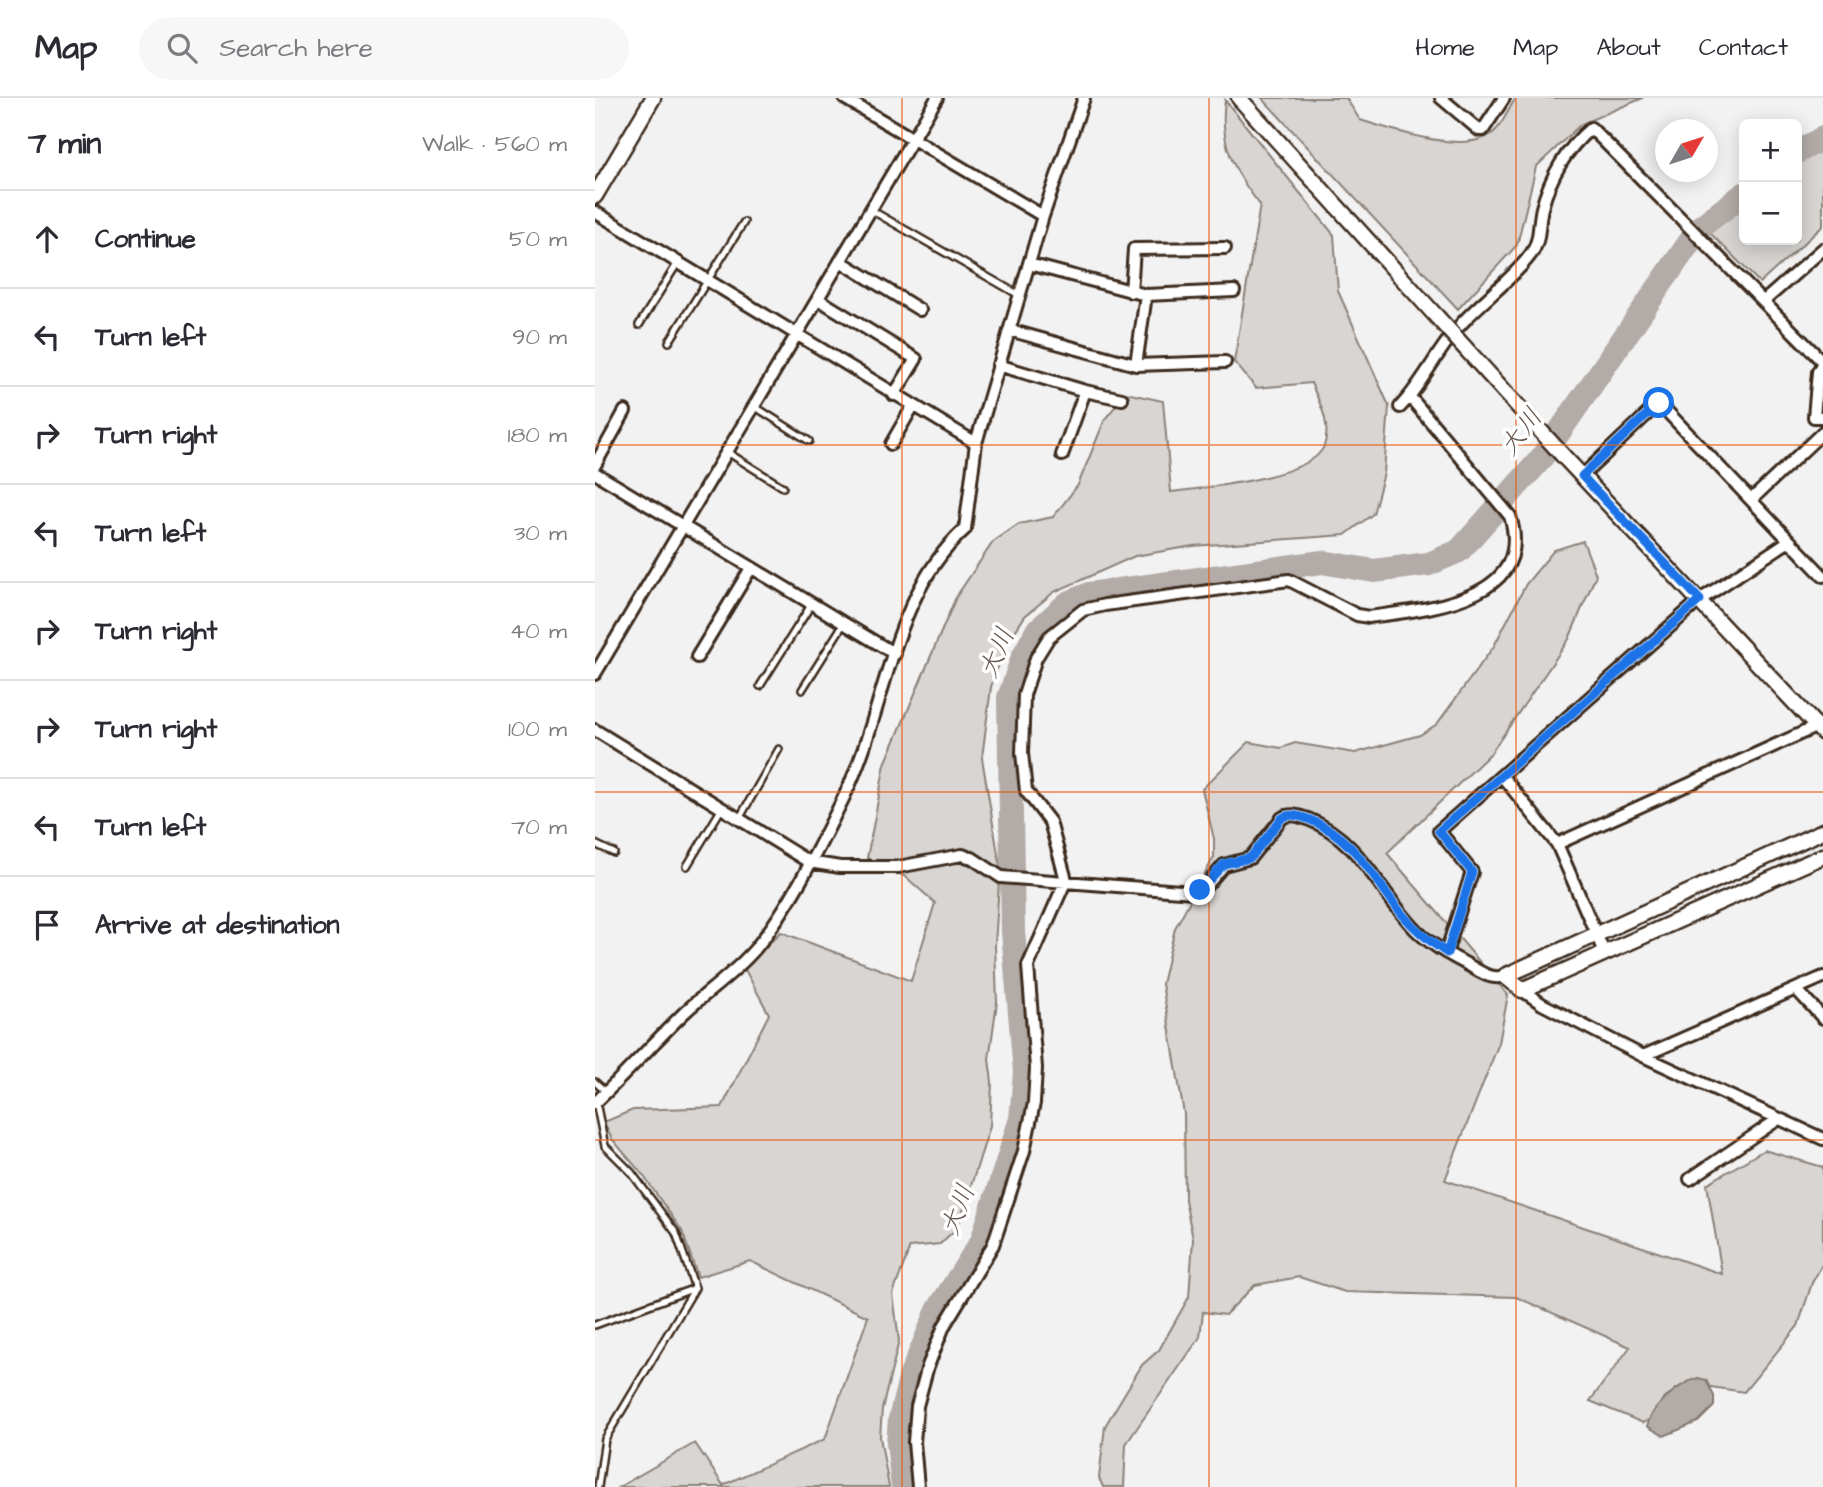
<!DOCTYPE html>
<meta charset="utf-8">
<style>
body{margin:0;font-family:"Architects Daughter","Klee One",sans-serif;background:#f7f7f7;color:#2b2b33}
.controls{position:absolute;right:21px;top:21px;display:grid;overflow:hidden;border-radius:10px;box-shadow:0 4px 18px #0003}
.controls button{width:63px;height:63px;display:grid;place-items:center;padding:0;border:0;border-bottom:2px solid #e1e1e2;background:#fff;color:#2b2b33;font:35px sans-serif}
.compass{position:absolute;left:1060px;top:21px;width:63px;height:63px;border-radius:50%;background:#fff;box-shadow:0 4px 18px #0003;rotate:51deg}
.stop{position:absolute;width:21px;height:21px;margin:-16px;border:5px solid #1a73e8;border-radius:50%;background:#fff}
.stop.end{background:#1a73e8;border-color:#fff;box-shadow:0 2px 7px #0008}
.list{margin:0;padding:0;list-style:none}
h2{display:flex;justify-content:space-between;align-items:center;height:91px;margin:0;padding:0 28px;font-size:30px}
h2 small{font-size:23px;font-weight:400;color:#7c7c81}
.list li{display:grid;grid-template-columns:46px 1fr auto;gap:21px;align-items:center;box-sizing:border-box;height:98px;padding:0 28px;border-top:2px solid #e1e1e2}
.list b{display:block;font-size:26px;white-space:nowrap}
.list em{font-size:23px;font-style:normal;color:#7c7c81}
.icon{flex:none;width:38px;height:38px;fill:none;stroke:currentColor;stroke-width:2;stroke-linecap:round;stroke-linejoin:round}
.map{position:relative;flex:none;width:1228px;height:1389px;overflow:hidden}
header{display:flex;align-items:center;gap:42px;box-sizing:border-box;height:98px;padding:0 35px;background:#fff;border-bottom:2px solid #e1e1e2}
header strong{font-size:33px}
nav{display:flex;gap:38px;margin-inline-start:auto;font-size:24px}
.search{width:490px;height:63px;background:#f7f7f7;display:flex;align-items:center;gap:18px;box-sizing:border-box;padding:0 24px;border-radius:38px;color:#7c7c81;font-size:26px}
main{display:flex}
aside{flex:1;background:#fff}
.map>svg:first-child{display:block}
.green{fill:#d8d5d2;stroke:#8a8078;stroke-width:2}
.water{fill:#b2aba7;stroke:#827770;stroke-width:2}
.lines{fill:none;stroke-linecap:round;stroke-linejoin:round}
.river{stroke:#b2aba7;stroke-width:24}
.service-casing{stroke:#3b2a1e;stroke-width:10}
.minor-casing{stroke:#3b2a1e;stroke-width:16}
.tertiary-casing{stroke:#3b2a1e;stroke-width:19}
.service{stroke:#fff;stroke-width:5}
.minor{stroke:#fff;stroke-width:10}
.tertiary{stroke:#fff;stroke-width:14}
.tertiary-bridge-casing{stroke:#3b2a1e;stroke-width:19;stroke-linecap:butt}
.tertiary-bridge{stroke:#fff;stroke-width:14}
.route{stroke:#1a73e8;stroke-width:9}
.grid{fill:none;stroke:#e8590c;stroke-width:2;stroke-opacity:0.55}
.labels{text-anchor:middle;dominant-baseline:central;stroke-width:7;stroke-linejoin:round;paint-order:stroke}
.water-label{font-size:26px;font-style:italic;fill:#65574e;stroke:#fff}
</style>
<header>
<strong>Map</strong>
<div class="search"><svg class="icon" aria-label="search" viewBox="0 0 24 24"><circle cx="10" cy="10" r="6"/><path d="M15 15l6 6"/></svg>Search here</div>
<nav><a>Home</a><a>Map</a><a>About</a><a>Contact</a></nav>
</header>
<main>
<aside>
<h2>7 min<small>Walk · 560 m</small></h2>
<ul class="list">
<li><svg class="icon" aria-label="ahead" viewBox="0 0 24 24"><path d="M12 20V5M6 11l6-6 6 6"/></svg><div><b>Continue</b></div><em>50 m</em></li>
<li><svg class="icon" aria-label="left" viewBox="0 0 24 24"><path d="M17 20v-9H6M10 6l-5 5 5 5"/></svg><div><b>Turn left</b></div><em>90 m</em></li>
<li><svg class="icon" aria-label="right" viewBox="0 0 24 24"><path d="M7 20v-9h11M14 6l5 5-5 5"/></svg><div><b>Turn right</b></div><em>180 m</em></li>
<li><svg class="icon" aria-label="left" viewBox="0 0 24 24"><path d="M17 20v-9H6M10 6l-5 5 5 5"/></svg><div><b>Turn left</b></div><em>30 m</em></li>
<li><svg class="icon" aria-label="right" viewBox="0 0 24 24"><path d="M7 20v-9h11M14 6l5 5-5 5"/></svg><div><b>Turn right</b></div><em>40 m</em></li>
<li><svg class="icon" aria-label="right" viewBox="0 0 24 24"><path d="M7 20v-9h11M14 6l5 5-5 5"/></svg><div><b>Turn right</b></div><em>100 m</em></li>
<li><svg class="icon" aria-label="left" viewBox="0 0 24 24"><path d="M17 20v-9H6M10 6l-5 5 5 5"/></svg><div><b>Turn left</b></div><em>70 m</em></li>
<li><svg class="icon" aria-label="arrive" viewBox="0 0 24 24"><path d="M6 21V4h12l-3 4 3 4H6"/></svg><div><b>Arrive at destination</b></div></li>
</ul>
</aside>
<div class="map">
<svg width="1228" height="1389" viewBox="0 0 1228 1389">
<rect width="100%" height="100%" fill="#f3f2f2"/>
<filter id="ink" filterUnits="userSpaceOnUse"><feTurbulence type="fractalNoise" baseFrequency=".0143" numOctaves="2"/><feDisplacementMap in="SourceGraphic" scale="14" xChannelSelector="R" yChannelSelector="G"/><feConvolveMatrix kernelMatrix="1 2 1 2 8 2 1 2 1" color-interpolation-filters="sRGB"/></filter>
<g filter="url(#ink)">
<path class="green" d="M 667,0 L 751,0 L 765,22 C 796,31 875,60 901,32 C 909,23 914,10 921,0 L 1048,0 L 986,26 L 941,69 L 922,147 L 863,211 Z
M 630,2 L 739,137 L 743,193 L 794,308 L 789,375 L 778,416 L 750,437 L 598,448 L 540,458 L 459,494 L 430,518 L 410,549 L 396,589 L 387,660 L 405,768 L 400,848 L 402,904 L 394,961 L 397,984 L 395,1028 L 363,1129 L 345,1146 L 315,1149 L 298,1196 L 304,1243 L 287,1311 L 285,1339 L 294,1389 L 24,1389 L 100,1345 L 128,1387 L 230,1341 L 273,1219 L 155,1163 L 103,1179 L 87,1133 L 48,1077 L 17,1041 L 9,1024 L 38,1012 L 127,1009 L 174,916 L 149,870 L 186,834 L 316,883 L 340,805 L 311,779 L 272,760 L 290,666 L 361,499 L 398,444 L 424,426 L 458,419 L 483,387 L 510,321 L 531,295 L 568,303 L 576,394 C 607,390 717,380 729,348 C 737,327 724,303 716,285 L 661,290 L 639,264 L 665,107 C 639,74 624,45 630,2 Z
M 1228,49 L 1228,128 L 1165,185 L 1115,135 L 1149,106 L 1149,142 L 1202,142 L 1202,62 Z
M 988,443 L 1001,477 L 974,541 L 896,655 L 792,755 L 913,897 L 904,945 L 850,1082 L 1127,1176 L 1112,1086 L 1169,1052 L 1228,1069 L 1228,1165 L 1217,1185 L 1203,1228 L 1149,1294 L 1116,1289 L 1048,1325 L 995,1303 L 1035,1249 L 921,1199 L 750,1194 L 704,1179 L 660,1187 L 630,1217 L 608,1214 L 605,1239 L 531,1346 L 529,1389 L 508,1389 L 504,1380 L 510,1328 L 547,1267 L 564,1252 L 594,1199 L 598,1141 L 590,1102 L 589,1016 L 567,886 L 580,830 L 619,759 L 619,741 L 607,691 L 654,644 L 686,650 L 700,645 L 760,655 L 825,637 L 842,626 L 899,548 L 931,486 L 959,452 Z"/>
<path class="water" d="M 1103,1280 L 1111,1282 L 1119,1298 L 1119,1308 L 1103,1324 L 1069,1338 L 1052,1328 C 1057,1308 1083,1286 1103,1280 Z"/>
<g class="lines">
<path class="river" d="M 1202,54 L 1228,40
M 308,1389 L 303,1345 L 305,1321 L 316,1277 L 343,1212 L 387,1143 L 426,1021 L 430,974 L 418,833 L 414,600 L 428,559 L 442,533 L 473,505 L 494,496 L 727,464 L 779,473 L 834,466 L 864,453 L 945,362 L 1105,129 L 1149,96"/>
<g class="service-casing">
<path id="service" d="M 276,112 L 424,197
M 44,227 L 82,166
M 74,244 L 149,124
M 159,308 L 214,343
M 132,354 L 188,389
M 165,588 L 216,507
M 207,592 L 249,525
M 144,721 L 184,651
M 0,746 L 19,755
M 92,768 L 127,710
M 0,984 L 11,994
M 1,1004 L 10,1048 L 36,1074 L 81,1135 L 100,1190 L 10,1341 L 3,1389
M 0,1227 L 100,1190"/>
</g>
<g class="minor-casing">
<path id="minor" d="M 249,0 L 448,118
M 846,0 L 884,32 L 888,32 L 909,0
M 0,114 L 381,345
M 245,163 L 325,212
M 434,166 L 551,197 L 639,193
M 536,194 L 539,151 L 630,150
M 223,201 L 321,261 L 299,297
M 1169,203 L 1228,151
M 414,232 L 541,267 L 630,264
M 1228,264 L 1223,274 L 1219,319 L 1228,319
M 403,267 L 490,293 L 527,301
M 541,267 L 551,197
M 805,309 C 830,283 843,250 868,224 C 889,201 918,181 936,156 C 946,142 943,126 947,110 C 955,79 972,50 996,30 L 1228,264
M 296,346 L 318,308
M 467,357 L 490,293
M 0,367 L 30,313
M 0,375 L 300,556
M 987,378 L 1064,305 L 1228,478
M 1156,402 L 1228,334
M 102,559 L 156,470
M 0,576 L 342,0
M 0,632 L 214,764 L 245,769 L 303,769 L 367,757 L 377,760 L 406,779 L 598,794 L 611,788 L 629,767 L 655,760 L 687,720 C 695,715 704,718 713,721 C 766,742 784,794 821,832 C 837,848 857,858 875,868 C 887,875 897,882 910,878
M 907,678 L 962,746 L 1009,854
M 962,746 L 1227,626
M 851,855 L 877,774 L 844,733 L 1105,502 L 1194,443
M 1201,891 L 1228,920
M 927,892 L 947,906 L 1048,958 L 1228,1041
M 1048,958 L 1228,879
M 0,1005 C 31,976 59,944 90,914 C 113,893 141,874 161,850 C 197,806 224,749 249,699 C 292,611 295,499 370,431 L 381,345 L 448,118 L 489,0
M 1095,1081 L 1182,1022
M 323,1389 L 319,1344 L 322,1308 L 333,1268 L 349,1228 L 398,1147 L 429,1053 L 439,1005 L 441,970 L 433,868 L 471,782 L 455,724 L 431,693 L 427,655 L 429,597 L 441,560 L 454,539 L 488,512 L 510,507 L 694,482 L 762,517 L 774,519 C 831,511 941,503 915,418 L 815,299"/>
</g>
<g class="tertiary-casing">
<path id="tertiary" d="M 644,0 L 842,219
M 0,98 L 58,0
M 971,361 L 1228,635
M 1228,733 L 910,878 L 927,892 L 1228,758"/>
</g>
<use href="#service" class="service"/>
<use href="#minor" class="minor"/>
<use href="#tertiary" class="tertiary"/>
<g class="tertiary-bridge-casing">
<path id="tertiary-bridge" d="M 842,219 L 971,361"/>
</g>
<use href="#tertiary-bridge" class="tertiary-bridge"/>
</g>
</g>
<g class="lines" filter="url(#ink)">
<path class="route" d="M 605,792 L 629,766 L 655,760 L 687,720 C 695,715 704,718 713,721 C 758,738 778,779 807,816 C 820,832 834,843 852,855 L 877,774 L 844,733 L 1105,502 L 987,378 L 1064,305"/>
</g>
<path class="grid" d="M 307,0 L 307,1389M 614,0 L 614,1389M 921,0 L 921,1389M 0,347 L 1228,347M 0,694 L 1228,694M 0,1042 L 1228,1042"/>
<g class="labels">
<g class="water-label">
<text transform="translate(926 334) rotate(-53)">大川</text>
<text transform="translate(402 555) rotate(-67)">大川</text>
<text transform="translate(363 1112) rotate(-69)">大川</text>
</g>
</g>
</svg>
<div class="controls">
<button>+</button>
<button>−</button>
</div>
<svg class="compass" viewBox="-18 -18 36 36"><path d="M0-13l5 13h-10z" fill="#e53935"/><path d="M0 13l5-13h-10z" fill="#7c7c81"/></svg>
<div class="stop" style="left:1064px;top:305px"></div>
<div class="stop end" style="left:605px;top:792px"></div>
</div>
</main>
